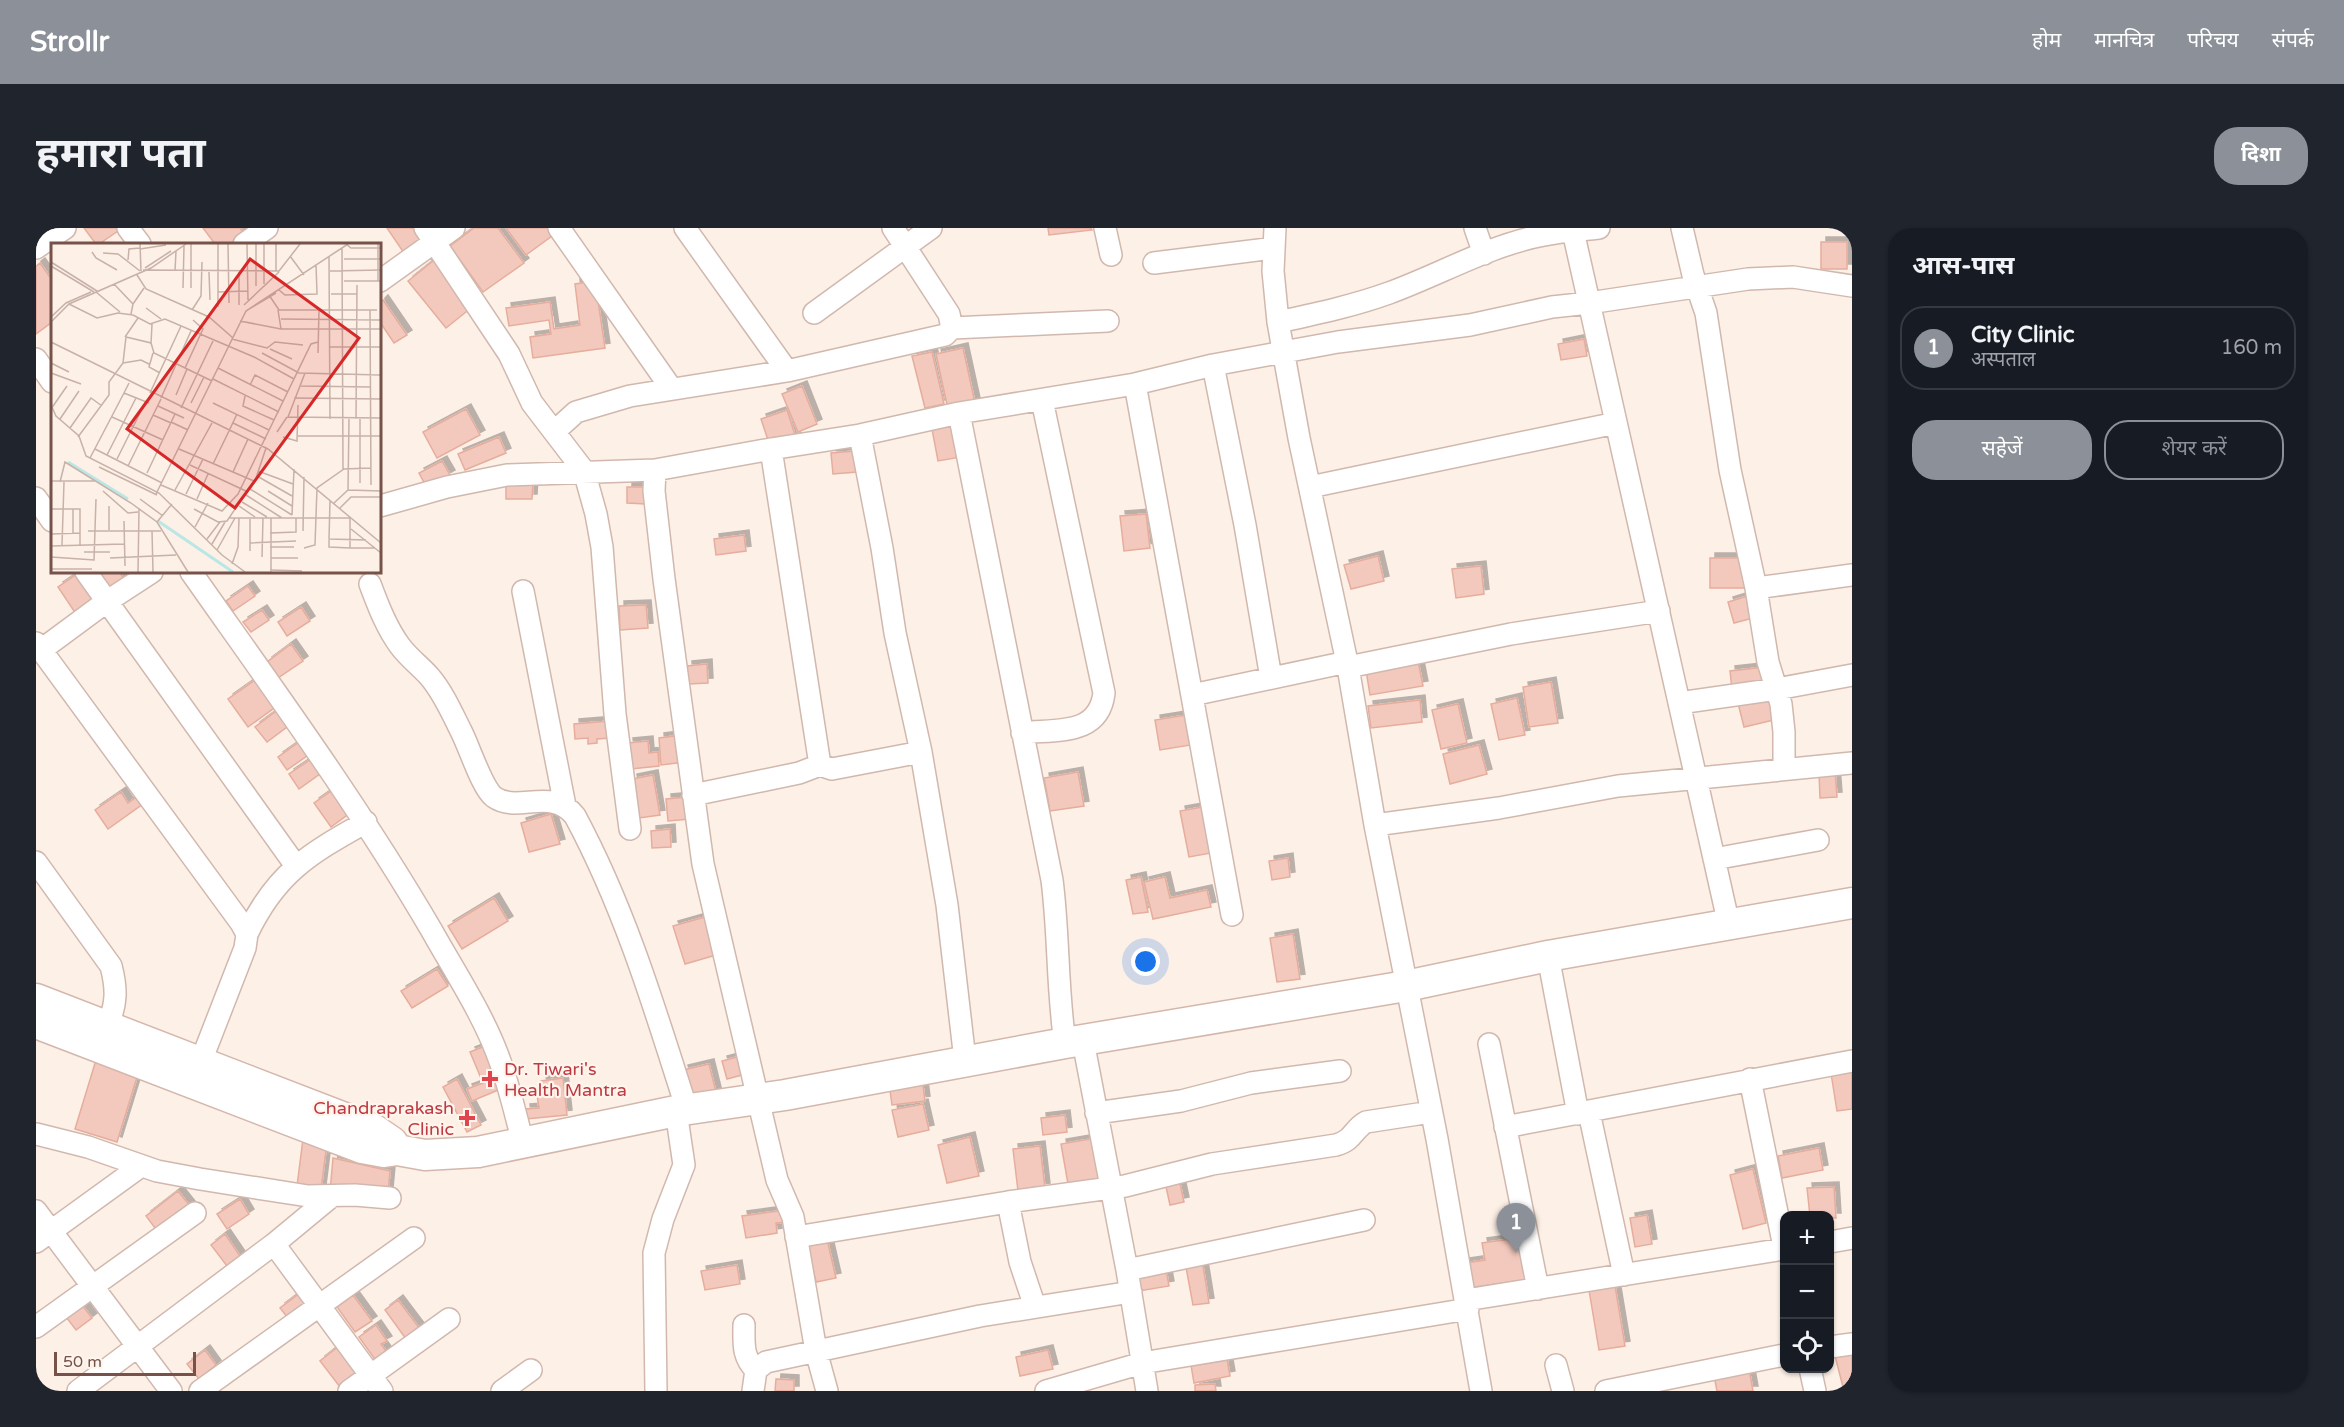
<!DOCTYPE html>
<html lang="hi">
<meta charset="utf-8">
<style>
body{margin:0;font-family:"Varela Round","Noto Sans Devanagari",sans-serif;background:#20242c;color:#f1f3f6}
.controls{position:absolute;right:18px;bottom:18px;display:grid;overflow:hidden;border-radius:12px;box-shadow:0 2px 4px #0004}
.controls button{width:54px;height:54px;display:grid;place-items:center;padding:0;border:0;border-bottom:2px solid #363941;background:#171b24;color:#f1f3f6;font:30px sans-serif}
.scale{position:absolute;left:18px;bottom:15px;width:142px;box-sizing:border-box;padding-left:6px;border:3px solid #77524a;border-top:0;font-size:16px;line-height:21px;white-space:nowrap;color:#77524a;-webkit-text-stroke:4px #fff5ed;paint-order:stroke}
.you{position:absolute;left:1110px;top:734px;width:21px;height:21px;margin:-15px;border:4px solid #fff;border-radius:50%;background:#1a73e8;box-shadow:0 0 0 9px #1a73e833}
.badge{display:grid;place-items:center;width:39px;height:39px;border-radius:50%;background:#8c9099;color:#fff;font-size:20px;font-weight:700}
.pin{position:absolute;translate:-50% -50px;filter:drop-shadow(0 2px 3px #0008)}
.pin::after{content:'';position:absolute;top:32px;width:21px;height:18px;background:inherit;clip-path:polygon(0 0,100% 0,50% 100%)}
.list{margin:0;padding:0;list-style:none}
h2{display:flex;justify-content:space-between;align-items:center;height:78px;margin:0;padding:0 24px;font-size:26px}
h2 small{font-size:20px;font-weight:400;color:#9ea1a6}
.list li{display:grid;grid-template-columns:39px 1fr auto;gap:18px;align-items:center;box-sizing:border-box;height:84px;margin:0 12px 12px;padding:0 12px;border:2px solid #363941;border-radius:24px}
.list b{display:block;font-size:22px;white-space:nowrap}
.list p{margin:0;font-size:20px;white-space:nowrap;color:#9ea1a6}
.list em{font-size:20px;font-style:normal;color:#9ea1a6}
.actions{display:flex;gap:12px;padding:18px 24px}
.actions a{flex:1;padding:14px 0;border:2px solid #8c9099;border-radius:24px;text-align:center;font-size:21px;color:#8c9099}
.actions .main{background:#8c9099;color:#fff}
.icon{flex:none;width:33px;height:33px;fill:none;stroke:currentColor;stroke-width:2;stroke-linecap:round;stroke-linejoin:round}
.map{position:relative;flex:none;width:1816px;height:1163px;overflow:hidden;border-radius:24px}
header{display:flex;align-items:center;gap:36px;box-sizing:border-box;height:84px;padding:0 30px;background:#8c9099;color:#fff}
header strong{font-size:28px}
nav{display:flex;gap:33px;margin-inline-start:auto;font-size:21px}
.intro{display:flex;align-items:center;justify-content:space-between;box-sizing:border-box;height:144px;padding:0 36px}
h1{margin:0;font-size:42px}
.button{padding:15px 27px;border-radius:24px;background:#8c9099;color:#fff;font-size:21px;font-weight:700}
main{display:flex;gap:36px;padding:0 36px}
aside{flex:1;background:#171b24;border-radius:24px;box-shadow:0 2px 4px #0004}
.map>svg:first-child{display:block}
.building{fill:#f3c9bd;stroke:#e6ad9d;stroke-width:1.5;filter:url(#shadow)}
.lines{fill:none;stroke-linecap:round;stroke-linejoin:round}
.street-casing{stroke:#d1b8ae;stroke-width:24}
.secondary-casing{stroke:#d4b7ac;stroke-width:33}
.street{stroke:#fff;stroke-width:21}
.secondary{stroke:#fff;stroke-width:30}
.health-dot{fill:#e0444e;stroke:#fff5ed;stroke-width:2}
.labels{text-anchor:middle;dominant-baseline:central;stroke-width:4.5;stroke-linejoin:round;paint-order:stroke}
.health-label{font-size:18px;fill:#be3a42;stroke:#fff5ed;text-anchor:start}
.inset-river{fill:none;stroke:#bae7e6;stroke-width:3}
.inset-road{fill:none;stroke:#c7b1a8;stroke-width:1.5}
.view{fill:#d62828;fill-opacity:0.15;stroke:#d62828;stroke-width:3}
.inset-edge{fill:none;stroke:#77524a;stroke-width:3}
</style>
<header>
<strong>Strollr</strong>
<nav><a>होम</a><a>मानचित्र</a><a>परिचय</a><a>संपर्क</a></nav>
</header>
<div class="intro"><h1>हमारा पता</h1><a class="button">दिशा</a></div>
<main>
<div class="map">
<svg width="1816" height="1163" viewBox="0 0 1816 1163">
<defs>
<filter id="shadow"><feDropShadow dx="5" dy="-5" stdDeviation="0" flood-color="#0004"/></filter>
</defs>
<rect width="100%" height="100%" fill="#fdf0e6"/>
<path class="building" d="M 48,0 L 84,0 L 85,1 L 63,16 L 60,16 Z
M 167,0 L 204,0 L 213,12 L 206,16 L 179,16 Z
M 351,0 L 387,0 L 393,7 L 368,25 Z
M 438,0 L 462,0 L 488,35 L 447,64 L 414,18 Z
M 470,0 L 516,0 L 520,5 L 490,27 Z
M 1012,0 L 1055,0 L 1056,2 L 1013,7 Z
M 1785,14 L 1811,14 L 1811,41 L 1785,41 Z
M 402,29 L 440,76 L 410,100 L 372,53 Z
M 4,35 L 16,52 L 16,94 L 0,106 L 0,38 Z
M 559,53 L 569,120 L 497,130 L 494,109 L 515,106 L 513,92 L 473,98 L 470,80 L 514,74 L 518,101 L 544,97 L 539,56 Z
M 347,72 L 371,107 L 358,115 L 344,94 L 344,75 Z
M 1548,111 L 1551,128 L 1525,132 L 1522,116 Z
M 927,120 L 939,175 L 912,181 L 900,126 Z
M 896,124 L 908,176 L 889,180 L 876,128 Z
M 766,158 L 781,196 L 762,204 L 746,166 Z
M 430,181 L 444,207 L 401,230 L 387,204 Z
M 751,182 L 760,210 L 734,218 L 725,191 Z
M 919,197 L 925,229 L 902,233 L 896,201 Z
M 463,209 L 470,225 L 429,242 L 422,226 Z
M 819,223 L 821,244 L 797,246 L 795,225 Z
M 406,233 L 414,247 L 391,260 L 383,245 Z
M 470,254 L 497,254 L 496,271 L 470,271 Z
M 591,259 L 610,259 L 609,276 L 591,275 Z
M 1110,286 L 1114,320 L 1088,323 L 1084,288 Z
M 708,307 L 710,323 L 680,327 L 678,311 Z
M 1342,328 L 1348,353 L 1315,361 L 1308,337 Z
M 1674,330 L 1710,330 L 1710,360 L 1674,360 Z
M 1445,338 L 1448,366 L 1420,370 L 1416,341 Z
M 44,344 L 66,373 L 42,389 L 22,359 Z
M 58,344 L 83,344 L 89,352 L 73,364 Z
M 212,358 L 219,368 L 197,383 L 190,373 Z
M 1715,367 L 1721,389 L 1698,395 L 1692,374 Z
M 610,377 L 612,400 L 584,402 L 583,378 Z
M 265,379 L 274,393 L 251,408 L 242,394 Z
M 226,382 L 233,392 L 215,404 L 207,394 Z
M 255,416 L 267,433 L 242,450 L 231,434 Z
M 1382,433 L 1387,458 L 1334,467 L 1330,442 Z
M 671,436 L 672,455 L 652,456 L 651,438 Z
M 1729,439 L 1731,457 L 1696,461 L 1694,443 Z
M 226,447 L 245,475 L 212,499 L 192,471 Z
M 1515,454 L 1522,495 L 1493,499 L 1487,459 Z
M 1736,467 L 1742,491 L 1708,499 L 1702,475 Z
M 1481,470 L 1489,507 L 1463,512 L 1455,476 Z
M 1384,472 L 1386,494 L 1335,500 L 1332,478 Z
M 1422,476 L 1431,515 L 1405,521 L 1396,482 Z
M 243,481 L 255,496 L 231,514 L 219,499 Z
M 1157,486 L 1161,516 L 1124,522 L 1119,492 Z
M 574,493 L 575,510 L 561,511 L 561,515 L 552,516 L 552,510 L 539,511 L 538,496 Z
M 646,507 L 649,534 L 625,537 L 623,510 Z
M 266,512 L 275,525 L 251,542 L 242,529 Z
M 612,513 L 613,525 L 622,524 L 623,538 L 595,541 L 592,515 Z
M 1443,517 L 1451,546 L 1414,556 L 1407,526 Z
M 278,529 L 288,543 L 263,561 L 253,546 Z
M 1799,543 L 1801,569 L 1784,570 L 1783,544 Z
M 1042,544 L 1048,578 L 1014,583 L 1008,550 Z
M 617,547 L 624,587 L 603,590 L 596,551 Z
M 301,559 L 318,582 L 295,599 L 278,575 Z
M 85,564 L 92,575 L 105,566 L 111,573 L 72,601 L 59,582 Z
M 652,569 L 654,591 L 632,593 L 630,571 Z
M 1172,578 L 1181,624 L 1153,629 L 1144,583 Z
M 515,586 L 524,616 L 493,624 L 485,595 Z
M 634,601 L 635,619 L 616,620 L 615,603 Z
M 1252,630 L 1254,649 L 1236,652 L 1233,633 Z
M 1105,649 L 1112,684 L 1097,686 L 1090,652 Z
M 1129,649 L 1134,670 L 1171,662 L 1175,679 L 1117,691 L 1108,654 Z
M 458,670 L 472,693 L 426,721 L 412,698 Z
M 676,687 L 687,725 L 649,736 L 637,698 Z
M 1257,706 L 1264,751 L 1241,754 L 1234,710 Z
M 401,741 L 412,758 L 376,780 L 365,763 Z
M 449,818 L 467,860 L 436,873 L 431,861 L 447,855 L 434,824 Z
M 705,828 L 710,846 L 691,851 L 686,833 Z
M 60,832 L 102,846 L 81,914 L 39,901 Z
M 673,836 L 681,868 L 655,874 L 647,842 Z
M 1816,836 L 1816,881 L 1801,883 L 1794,839 Z
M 527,850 L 531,887 L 490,891 L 489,881 L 503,880 L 501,867 L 507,866 L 505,853 Z
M 886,850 L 889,873 L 856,877 L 853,855 Z
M 421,851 L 445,897 L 431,904 L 407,859 Z
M 887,876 L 893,902 L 862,909 L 856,882 Z
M 1029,887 L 1031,904 L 1007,907 L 1005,890 Z
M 934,909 L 943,948 L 911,955 L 902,917 Z
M 1060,910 L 1066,950 L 1032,956 L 1025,916 Z
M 267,911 L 291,914 L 285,962 L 261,958 Z
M 1004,918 L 1009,960 L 982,963 L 977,921 Z
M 1783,920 L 1787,942 L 1746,950 L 1742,928 Z
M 297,930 L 354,943 L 352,965 L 294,964 Z
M 1717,941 L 1730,995 L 1707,1001 L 1694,947 Z
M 1143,951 L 1148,974 L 1134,977 L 1129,954 Z
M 1798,959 L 1800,990 L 1794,990 L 1794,988 L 1774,988 L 1771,960 Z
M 142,963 L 154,978 L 122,1004 L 110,988 Z
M 204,971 L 213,986 L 191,1001 L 181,986 Z
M 749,982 L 752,994 L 740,995 L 741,1005 L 710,1010 L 706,988 Z
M 1611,987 L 1616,1016 L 1599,1019 L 1594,990 Z
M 189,1006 L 204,1028 L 191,1038 L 175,1017 Z
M 1489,1009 L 1495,1051 L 1432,1060 L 1429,1035 L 1449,1032 L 1446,1015 Z
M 791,1011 L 800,1050 L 780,1054 L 771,1016 Z
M 1166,1032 L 1173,1075 L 1157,1077 L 1149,1034 Z
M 701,1037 L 704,1056 L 669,1062 L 665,1043 Z
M 1130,1041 L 1133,1058 L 1103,1063 L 1100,1046 Z
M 1578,1052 L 1589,1118 L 1563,1122 L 1552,1056 Z
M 268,1062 L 279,1076 L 255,1094 L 244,1080 Z
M 317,1067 L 336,1093 L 319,1104 L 301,1079 Z
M 362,1072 L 384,1101 L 370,1111 L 349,1082 Z
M 43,1073 L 56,1090 L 40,1102 L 27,1085 Z
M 340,1097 L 351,1113 L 345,1116 L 354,1129 L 343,1137 L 323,1109 Z
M 308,1114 L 328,1141 L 304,1159 L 284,1133 Z
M 1816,1120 L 1816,1157 L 1807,1159 L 1798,1124 Z
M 169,1122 L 180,1137 L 163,1151 L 151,1136 Z
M 1012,1122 L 1017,1141 L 984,1148 L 980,1129 Z
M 1191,1131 L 1194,1148 L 1158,1155 L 1155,1137 Z
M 1713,1141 L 1717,1163 L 1681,1163 L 1678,1147 Z
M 740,1151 L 758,1152 L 758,1163 L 739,1163 Z
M 1179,1156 L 1180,1163 L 1159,1163 L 1159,1157 Z"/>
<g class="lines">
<g class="street-casing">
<path id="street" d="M 92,0 L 104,16
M 389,0 L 473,126 L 496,175 L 548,243 L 560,286 L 566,319 L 579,486 L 594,601
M 523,0 L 635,160
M 649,0 L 751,143
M 1069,0 L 1075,27
M 1239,0 L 1237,43 L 1242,94 L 1263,210 L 1312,439 L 1339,597 L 1401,911 L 1445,1163
M 1439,0 L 1448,26
M 1646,0 L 1657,47 L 1670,85 L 1694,242 L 1720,360 L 1732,434 L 1745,476 L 1748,504 L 1748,540
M 1537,3 L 1693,697
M 208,16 L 231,0
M 0,20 L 29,0
M 1118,35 L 1238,20
M 344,53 L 418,0
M 778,85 L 895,0
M 1242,94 C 1279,86 1317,78 1353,65 C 1405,46 1454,17 1508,7 C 1526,3 1545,2 1563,0
M 916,100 L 1072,93
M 0,131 L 16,154
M 1177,137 L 1209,297 L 1235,450
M 1099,156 L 1196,687
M 923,185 L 1016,652 C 1023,706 1021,761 1029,815
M 519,203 L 540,184 L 594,168 L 751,143 L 909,107 L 916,100 L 913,86 L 857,0
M 824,207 L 846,320 L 859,405 L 885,524 L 911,677 L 929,832
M 735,221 L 784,537 L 796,541 L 885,524
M 619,242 L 618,263 L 628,351 L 667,636 L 741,952 L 757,989 L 780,1123 L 791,1163
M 1274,259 L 1580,195
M 0,270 L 16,293
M 344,278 L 411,259 L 471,247 L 619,242 L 735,221 L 824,207 L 923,185 L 1099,156 L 1177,137 L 1302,114 L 1434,97 L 1516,79 L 1553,75 L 1712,51 L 1757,49 L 1816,58
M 50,344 L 260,638
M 155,344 C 238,462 323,578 396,703 C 420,746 449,789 465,836 C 474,862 480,888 487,915
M 334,356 C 342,377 350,399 364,418 C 372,429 384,438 393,448 C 407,464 416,485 425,503 C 433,518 446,560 458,569 C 482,586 515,558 539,588 C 589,681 619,781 651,882
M 1720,360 L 1816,347
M 487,363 L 529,578
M 0,415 L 205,695 L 211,706 L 209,720 L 160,846
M 5,422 L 70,374 L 116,344
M 1312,439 L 1475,406 L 1623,383
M 1156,467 L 1311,434
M 1643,475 L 1741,461 L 1816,447
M 986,505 C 1021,501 1063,508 1068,465 L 1006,172
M 657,567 L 763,545 L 784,537
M 1339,597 L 1463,580 L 1582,558 L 1816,535
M 1678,631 L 1782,612
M 0,634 L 75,738 C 81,761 81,776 71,799
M 211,706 C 240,645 273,626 330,594
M 1512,728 L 1542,886
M 1047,813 L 1091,1042 L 1111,1163
M 1453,816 L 1502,1061
M 1714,851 L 1748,1019
M 1553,884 L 1588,1047
M 1060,885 L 1145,873 L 1215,855 L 1304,843
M 1469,899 L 1816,833
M 0,906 L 52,919 L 121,943 L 164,951 L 272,968 L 319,967 L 354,970
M 972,974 L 984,1034 L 999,1079
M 0,983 L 135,1163
M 760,1009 L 972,974 L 1089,958 L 1176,936 L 1300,917 C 1318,912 1317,901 1330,894 L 1395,884
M 0,1014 L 105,938
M 1794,1014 L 1816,1010
M 238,1016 L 346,1163
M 1091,1042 L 1328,992
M 1430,1072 L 1748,1021
M 708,1097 C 708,1115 706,1129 720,1142
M 0,1099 L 159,985
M 1794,1119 L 1816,1116
M 1520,1137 L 1527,1163
M 1774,1140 L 1779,1163
M 42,1163 L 238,1016 L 296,968
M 164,1163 L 378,1010
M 313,1163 L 413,1091
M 466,1163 L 495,1142
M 620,1163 L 618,1025 L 627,991 L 648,937 L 640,883
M 717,1163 L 720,1142 L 730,1134 L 944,1088 L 1095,1064
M 1010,1163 L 1106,1135 L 1432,1081
M 1570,1163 L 1748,1127"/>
</g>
<g class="secondary-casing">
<path id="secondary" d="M 0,771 L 337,901 L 356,914 L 361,922
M 0,795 L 326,920 L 348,924 L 361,922 L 389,927 L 442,924 L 640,883 L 749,867 L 1029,815 L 1370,758 L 1512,728 L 1816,675"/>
</g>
<use href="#street" class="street"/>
<use href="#secondary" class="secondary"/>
</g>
<g class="health-dot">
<path d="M451 842h6v6h6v6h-6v6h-6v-6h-6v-6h6z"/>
<path d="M428 881h6v6h6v6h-6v6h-6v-6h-6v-6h6z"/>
</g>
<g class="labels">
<g class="health-label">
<text x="468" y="841">Dr. Tiwari's<tspan x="468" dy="21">Health Mantra</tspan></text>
<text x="418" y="880" text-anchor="end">Chandraprakash<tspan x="418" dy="21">Clinic</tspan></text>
</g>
</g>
<g transform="translate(15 15)">
<rect width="330" height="330" fill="#fdf0e6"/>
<path class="inset-river" d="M 17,219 L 77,256M 107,278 L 182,329"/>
<path class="inset-road" d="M 89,1 L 90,28M 177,1 L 178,60M 196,1 L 197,57M 205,1 L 205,43M 213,1 L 213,41M 295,1 L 300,5 L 330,5M 327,1 L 327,38M 291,5 L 292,226M 89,6 L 115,2M 41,9 L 45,15 L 66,27M 52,10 L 67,11 L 89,28M 239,13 L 253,32M 278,13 L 279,176M 293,16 L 330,16M 77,17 L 78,6 L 89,5M 0,19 L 46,48M 0,23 L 43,49M 94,25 L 120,8M 92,27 L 228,28 L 249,1M 124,28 L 125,8M 225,28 L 225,1M 279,28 L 330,27M 158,29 L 159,57M 86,32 L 95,46 L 158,74 L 182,95M 293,38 L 330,38M 63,41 L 82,61 L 80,71M 132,45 L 133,3M 140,45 L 140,1M 228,47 L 234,52 L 266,51 L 265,21M 45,49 L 69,69M 167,49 L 197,48M 280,51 L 306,51M 218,52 L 228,67 L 326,67M 18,61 L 46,75 L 67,70 L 82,72 L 99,81 L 114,76 L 203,114 L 243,136M 82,61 L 93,45M 188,62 L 188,29M 193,62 L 228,29M 167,64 L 167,1M 95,65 L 110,76M 198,66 L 225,50M 141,67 L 150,53 L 151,19M 227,67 L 230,86M 319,67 L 320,242M 0,74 L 15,60 L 40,49M 230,76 L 330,77M 189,78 L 230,86 L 330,86M 0,79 L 18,61 L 100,25 L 135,1M 74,94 L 87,75M 181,96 L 216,105 L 224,99 L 252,102M 0,99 L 217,206 L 330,300M 100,101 L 101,81M 279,104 L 330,104M 219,106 L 241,116M 102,110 L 98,124 L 109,130M 211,110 L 248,130 L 330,132M 267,110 L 268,67M 0,120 L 18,129M 72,120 L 90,117 L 98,121M 134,125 L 152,86 L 142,77M 167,125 L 232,158M 0,130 L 30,141M 254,130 L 237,174 L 330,175M 162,136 L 228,169M 78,140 L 73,150 L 98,160M 199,142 L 204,132 L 237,149M 250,143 L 319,144M 99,150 L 130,83M 125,152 L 136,126M 194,153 L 192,163 L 223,177M 110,155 L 140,88M 243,155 L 330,156M 140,160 L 153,134M 162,160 L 218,187M 0,162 L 5,173 L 28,193 L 35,213 L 108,250 L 171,312 L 194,329M 107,163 L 133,175M 130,165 L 162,98M 0,166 L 16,143M 102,172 L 120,180M 61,174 L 112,197M 9,176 L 28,148M 305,176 L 306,42M 120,179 L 137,187M 182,180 L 215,196M 19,185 L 40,155 L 51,163M 178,188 L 186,171M 226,189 L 236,174M 247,193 L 330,193M 27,194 L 58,152 L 58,139 L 72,120 L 75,94 L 100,100 L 103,110 L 161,138M 232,194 L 246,198 L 247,162M 44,206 L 111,240M 128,206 L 203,238M 56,212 L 85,155M 39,215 L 73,150M 66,216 L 95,158M 162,221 L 178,188M 139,222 L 197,249M 77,223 L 110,156M 48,224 L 106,252M 207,228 L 242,241M 182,229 L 197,196M 96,230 L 124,171M 206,233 L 241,253M 0,238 L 44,238M 9,239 L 14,219 L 80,260 L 106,279 L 137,329M 309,240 L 309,176M 110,242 L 171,268 L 187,251 L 260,101 L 267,99M 199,246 L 241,272M 124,247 L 161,180M 297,247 L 298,176M 52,248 L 77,270 L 87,269M 217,248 L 241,263M 105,251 L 195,68 L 297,1M 135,251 L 152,216M 195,252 L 231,275M 89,256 L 112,273M 146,256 L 157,231M 279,258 L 278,296 L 315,297M 191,259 L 216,274M 283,260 L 297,247 L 330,248M 188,263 L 204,274M 289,265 L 300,254 L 330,254M 0,266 L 29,266 L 29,302M 143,266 L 167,279 L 176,278 L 205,235 L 215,205M 241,272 L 243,226M 178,275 L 300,275M 299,275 L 299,305 L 324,305M 73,278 L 74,323M 106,279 L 121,261M 144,284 L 157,260M 300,286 L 330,310M 58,287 L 58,263M 37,288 L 110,288M 101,288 L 102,329M 252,288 L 253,234M 219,290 L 245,289 L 245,275M 0,291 L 29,290M 22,291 L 22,266M 156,296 L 169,279M 278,296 L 278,304 L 299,305M 199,300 L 245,298M 161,301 L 174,279M 11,302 L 13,239M 0,303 L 73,301M 219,304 L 243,304M 253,305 L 264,302 L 266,245 L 293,226 L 320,225M 166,307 L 184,275M 199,308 L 199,276M 33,309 L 59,309M 0,314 L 43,317 L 45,256M 211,314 L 212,275M 59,315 L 125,312M 220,315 L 247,315M 181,321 L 187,304 L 188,275M 0,326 L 41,326M 219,327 L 251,328M 87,329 L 88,266M 220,329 L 220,275"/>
<path class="view" d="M 199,16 L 308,95 L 184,265 L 76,186 Z"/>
<rect width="330" height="330" class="inset-edge"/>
</g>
</svg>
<div class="controls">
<button>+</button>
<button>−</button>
<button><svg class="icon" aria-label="locate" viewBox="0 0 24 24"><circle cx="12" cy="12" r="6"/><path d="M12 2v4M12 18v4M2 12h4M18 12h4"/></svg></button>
</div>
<div class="scale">50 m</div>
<div class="you"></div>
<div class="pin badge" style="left:1480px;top:1025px">1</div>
</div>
<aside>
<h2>आस-पास<small></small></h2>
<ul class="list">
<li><span class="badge">1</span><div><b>City Clinic</b><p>अस्पताल</p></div><em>160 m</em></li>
</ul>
<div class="actions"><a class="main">सहेजें</a><a>शेयर करें</a></div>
</aside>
</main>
